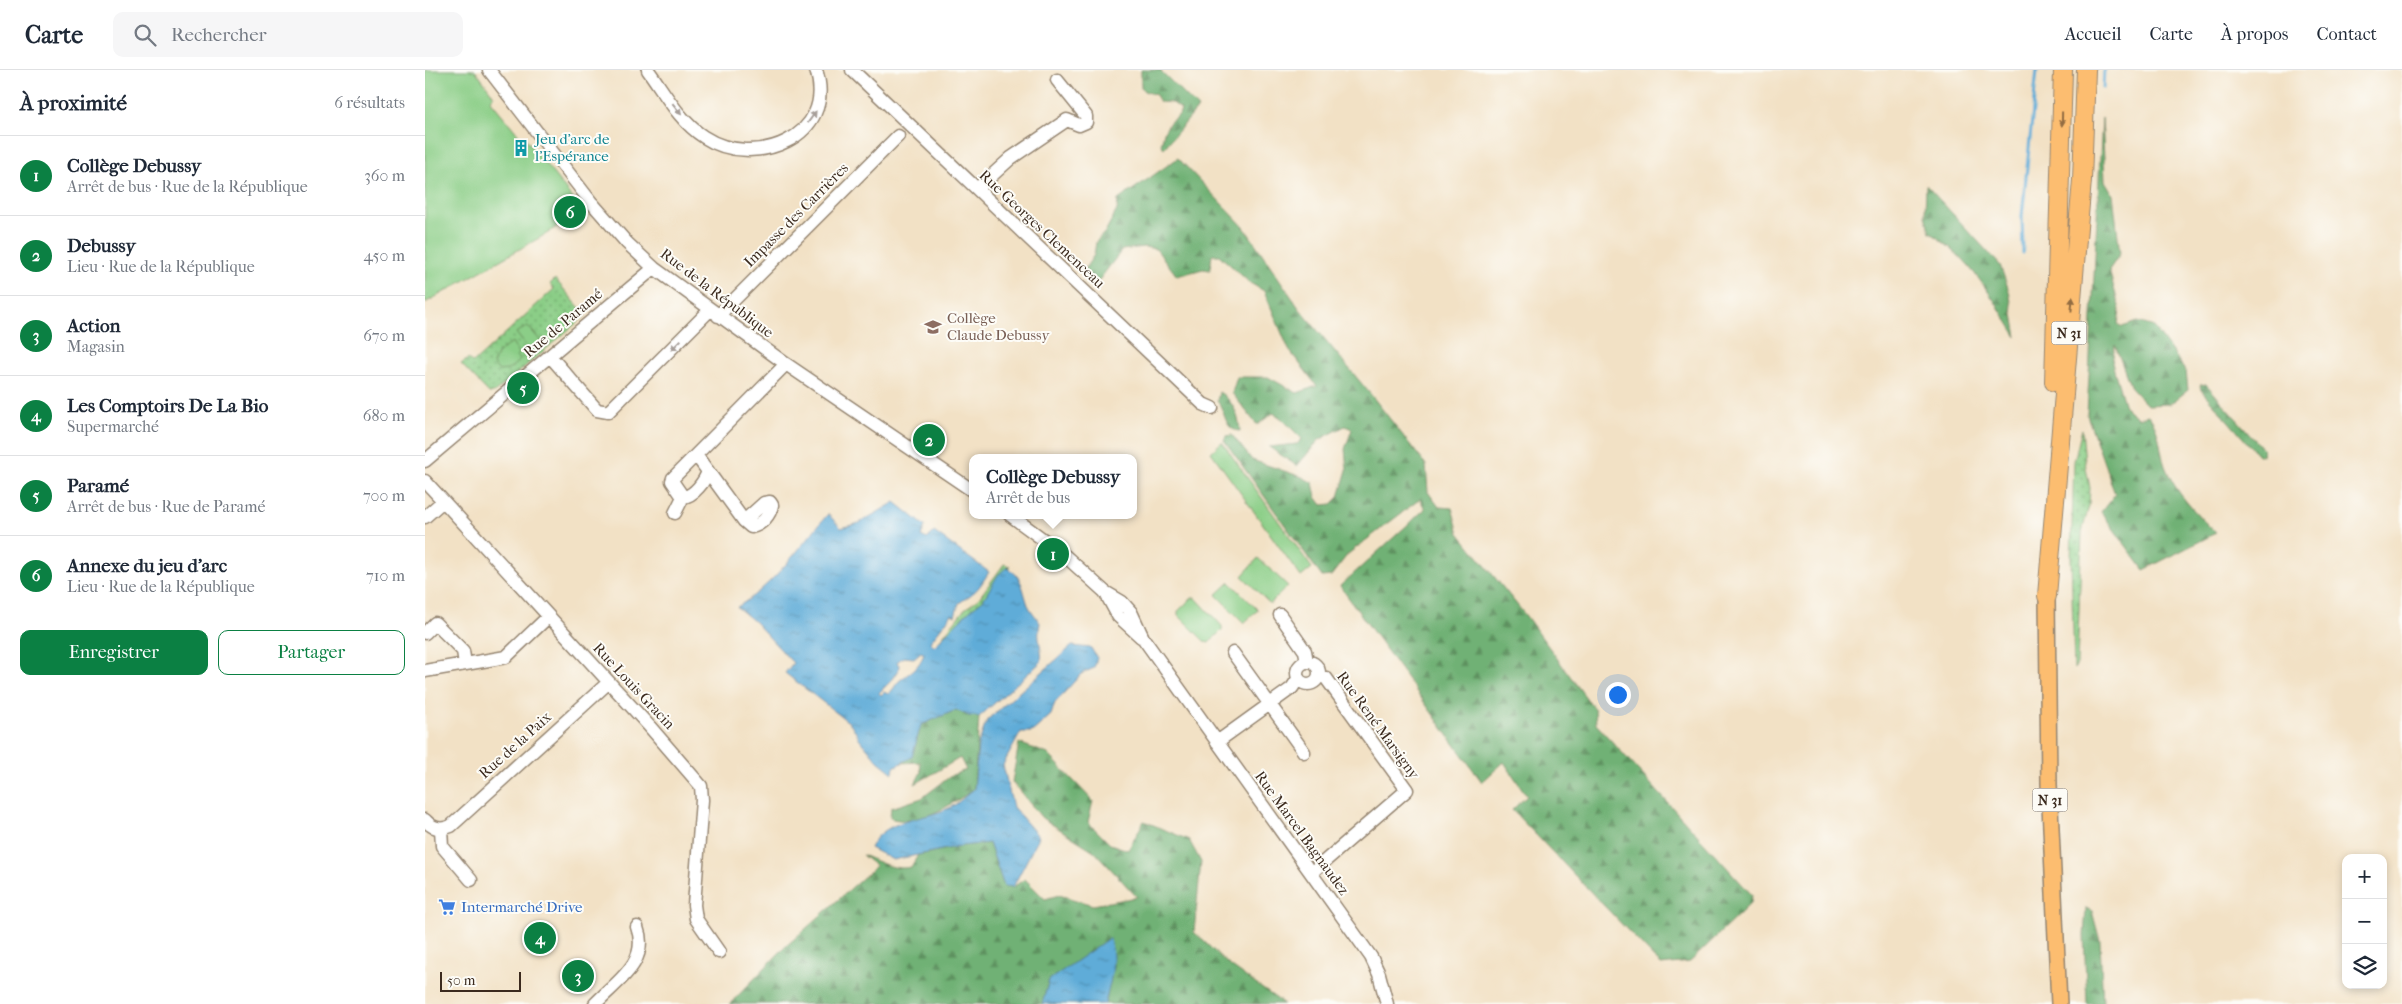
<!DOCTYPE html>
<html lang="fr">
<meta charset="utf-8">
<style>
body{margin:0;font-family:"IM FELL French Canon",serif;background:#f6f6f7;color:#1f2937}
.controls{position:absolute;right:15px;bottom:15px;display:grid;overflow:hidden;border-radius:10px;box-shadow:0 2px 8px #0003}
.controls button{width:45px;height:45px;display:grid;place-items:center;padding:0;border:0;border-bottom:1px solid #e0e1e3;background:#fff;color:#1f2937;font:25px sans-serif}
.scale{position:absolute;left:15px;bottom:12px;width:81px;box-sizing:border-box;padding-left:5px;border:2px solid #3b2a1e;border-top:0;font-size:14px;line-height:18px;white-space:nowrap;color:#3b2a1e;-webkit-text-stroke:4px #fdfcf7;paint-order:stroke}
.you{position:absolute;left:1192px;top:624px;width:18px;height:18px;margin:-12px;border:4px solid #fff;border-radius:50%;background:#1a73e8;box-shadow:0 0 0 8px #1a73e833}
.badge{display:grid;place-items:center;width:32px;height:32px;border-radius:50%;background:#0b8043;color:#fff;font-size:16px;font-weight:700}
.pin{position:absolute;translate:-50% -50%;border:2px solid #fff;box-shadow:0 1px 5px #0006}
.popup{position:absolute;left:544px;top:384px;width:168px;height:65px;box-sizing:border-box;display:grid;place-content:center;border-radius:10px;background:#fff;filter:drop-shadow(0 1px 4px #0005);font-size:16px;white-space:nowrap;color:#747a83}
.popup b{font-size:19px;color:#1f2937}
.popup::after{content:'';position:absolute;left:50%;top:100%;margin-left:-10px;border:10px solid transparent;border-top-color:#fff}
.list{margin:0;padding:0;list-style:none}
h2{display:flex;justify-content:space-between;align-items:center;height:65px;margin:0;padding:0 20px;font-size:21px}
h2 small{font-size:16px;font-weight:400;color:#747a83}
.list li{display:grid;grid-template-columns:32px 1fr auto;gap:15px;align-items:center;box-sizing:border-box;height:80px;padding:0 20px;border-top:1px solid #e0e1e3}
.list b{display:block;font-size:19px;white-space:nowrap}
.list p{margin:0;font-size:16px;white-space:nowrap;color:#747a83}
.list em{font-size:16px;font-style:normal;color:#747a83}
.actions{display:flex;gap:10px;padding:15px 20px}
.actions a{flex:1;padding:11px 0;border:1px solid #0b8043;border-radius:10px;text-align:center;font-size:18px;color:#0b8043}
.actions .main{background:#0b8043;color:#fff}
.icon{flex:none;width:28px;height:28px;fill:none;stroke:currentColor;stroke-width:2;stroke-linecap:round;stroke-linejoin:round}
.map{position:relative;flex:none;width:1977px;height:934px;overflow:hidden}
header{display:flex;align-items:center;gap:30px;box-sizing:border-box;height:70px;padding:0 25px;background:#fff;border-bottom:1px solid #e0e1e3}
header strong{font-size:24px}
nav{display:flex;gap:28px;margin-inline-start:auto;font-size:18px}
.search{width:350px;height:45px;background:#f6f6f7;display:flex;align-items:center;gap:12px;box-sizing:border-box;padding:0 18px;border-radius:10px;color:#747a83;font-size:19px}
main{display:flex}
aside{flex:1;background:#fff}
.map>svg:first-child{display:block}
.grass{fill:url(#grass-dots);stroke:#637c52}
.forest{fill:url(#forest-firs);stroke:#566e49}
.park{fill:#8bce87;stroke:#637c52}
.water{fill:url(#water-ripples);stroke:#4c6b7b;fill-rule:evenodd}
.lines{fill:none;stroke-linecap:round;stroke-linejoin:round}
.stream{stroke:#5eacd8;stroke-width:3}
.minor-casing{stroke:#968672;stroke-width:15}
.major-casing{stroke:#968672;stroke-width:18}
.highway-casing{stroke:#968672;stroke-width:20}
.minor{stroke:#fff;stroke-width:12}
.major{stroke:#fcbd6f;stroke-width:15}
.highway{stroke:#fcbd6f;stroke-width:18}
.oneway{fill:#a79f9a}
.oneway2{fill:#926c42}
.labels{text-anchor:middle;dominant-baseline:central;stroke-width:4;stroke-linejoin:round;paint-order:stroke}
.shield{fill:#fdfcf7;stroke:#75695f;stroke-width:1}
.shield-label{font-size:14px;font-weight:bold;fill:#3b2a1e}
.culture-label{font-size:15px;fill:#0d838f;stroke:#fdfcf7;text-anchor:start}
.street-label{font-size:15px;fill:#3b2a1e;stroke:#fdfcf7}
.education-label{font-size:15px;fill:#785e54;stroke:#fdfcf7;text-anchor:start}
.shop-label{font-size:15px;fill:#366cbe;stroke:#fdfcf7;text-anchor:start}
</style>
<header>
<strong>Carte</strong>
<div class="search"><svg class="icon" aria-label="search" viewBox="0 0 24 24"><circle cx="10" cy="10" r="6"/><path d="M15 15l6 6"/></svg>Rechercher</div>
<nav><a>Accueil</a><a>Carte</a><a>À propos</a><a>Contact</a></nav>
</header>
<main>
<aside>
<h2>À proximité<small>6 résultats</small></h2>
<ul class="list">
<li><span class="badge">1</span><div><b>Collège Debussy</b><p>Arrêt de bus · Rue de la République</p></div><em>360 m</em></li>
<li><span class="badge">2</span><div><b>Debussy</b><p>Lieu · Rue de la République</p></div><em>450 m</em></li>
<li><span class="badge">3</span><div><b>Action</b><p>Magasin</p></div><em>670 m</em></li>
<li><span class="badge">4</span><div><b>Les Comptoirs De La Bio</b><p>Supermarché</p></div><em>680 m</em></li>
<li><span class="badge">5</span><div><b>Paramé</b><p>Arrêt de bus · Rue de Paramé</p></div><em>700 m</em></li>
<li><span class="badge">6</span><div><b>Annexe du jeu d'arc</b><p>Lieu · Rue de la République</p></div><em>710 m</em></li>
</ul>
<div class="actions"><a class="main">Enregistrer</a><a>Partager</a></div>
</aside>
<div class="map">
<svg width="1977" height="934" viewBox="0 0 1977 934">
<defs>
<pattern id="grass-dots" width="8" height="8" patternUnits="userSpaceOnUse" patternTransform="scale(1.25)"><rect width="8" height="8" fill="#8bce87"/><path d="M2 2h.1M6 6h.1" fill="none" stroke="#73a76e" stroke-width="1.8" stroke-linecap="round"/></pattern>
<pattern id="forest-firs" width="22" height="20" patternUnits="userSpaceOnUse" patternTransform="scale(1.25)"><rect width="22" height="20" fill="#70b174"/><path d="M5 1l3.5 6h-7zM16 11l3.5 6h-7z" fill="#5d905f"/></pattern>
<pattern id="water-ripples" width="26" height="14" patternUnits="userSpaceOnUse" patternTransform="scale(1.25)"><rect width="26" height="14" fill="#5eacd8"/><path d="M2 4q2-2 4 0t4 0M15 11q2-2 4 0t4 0" fill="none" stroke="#4f8caf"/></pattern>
</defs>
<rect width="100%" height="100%" fill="#fdfcf7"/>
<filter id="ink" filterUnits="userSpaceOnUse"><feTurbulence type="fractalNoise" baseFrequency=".02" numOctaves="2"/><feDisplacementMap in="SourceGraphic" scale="10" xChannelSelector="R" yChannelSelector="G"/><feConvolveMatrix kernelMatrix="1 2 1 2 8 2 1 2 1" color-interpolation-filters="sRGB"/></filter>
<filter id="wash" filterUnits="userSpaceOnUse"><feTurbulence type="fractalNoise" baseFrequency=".0096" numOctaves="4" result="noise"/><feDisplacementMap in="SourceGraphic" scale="20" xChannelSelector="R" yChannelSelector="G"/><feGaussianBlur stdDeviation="1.12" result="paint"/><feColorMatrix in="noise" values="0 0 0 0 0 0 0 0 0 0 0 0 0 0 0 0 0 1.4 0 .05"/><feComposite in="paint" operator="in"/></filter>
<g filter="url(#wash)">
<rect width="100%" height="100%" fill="#f2e1c5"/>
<path class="grass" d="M 130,209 L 161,245 L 69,323 L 64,323 L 36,294 L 43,289 L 48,293 L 129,219 L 125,214 Z
M 1657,359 L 1660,392 L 1665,418 L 1664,436 L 1657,462 L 1652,594 L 1649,599 L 1646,488 L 1649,391 Z
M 579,494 L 585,496 L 583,502 L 559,533 L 509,577 L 539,540 L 554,528 Z"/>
<path class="forest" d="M 716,0 L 735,0 L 773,38 L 739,78 L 736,75 L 739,62 L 745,52 L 754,45 L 756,39 L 748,33 L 735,32 L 731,25 L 719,21 L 716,17 Z
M 1677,48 L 1680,111 L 1688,124 L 1695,184 L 1684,200 L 1695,240 L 1693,254 L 1697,257 L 1713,252 L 1729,257 L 1761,301 L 1763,320 L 1745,334 L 1722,335 L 1706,318 L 1690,275 L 1687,293 L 1700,337 L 1713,348 L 1723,345 C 1736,359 1734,379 1740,396 C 1750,423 1771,443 1791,463 L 1719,500 L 1676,442 L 1690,424 L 1662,345 Z
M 753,88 L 819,157 L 874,238 L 947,326 L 1001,395 L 1003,422 L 1014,437 L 1027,438 L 1034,463 L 1101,546 L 1170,640 L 1171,654 L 1327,825 L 1326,833 L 1265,892 L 1236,895 L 1087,740 L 1102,726 L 1079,692 L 1057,712 L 915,516 L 1000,439 L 995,429 L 923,484 L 906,506 L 897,507 L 799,370 L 801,366 L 807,365 L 827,390 L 877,407 L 888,413 L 891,427 L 897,435 L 907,434 L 914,427 L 922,400 L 920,379 L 927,359 L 920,356 L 894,370 L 872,396 L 844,377 L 872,374 L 877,369 L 856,348 L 848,343 L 832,355 L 807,323 L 812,307 L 843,307 L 872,323 L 892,316 L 864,280 L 839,221 L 825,213 L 794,185 L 787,185 L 785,200 L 778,199 L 752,206 L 731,179 L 719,177 L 697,180 L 671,214 L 666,214 L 661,210 L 659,200 L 669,185 L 671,172 L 680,162 L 692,140 L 693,130 Z
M 1501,115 L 1575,195 L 1584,221 L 1592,267 C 1567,227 1546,189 1505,163 L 1500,145 Z
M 1781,314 L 1838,379 L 1837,385 L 1833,385 L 1776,320 L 1775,315 Z
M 794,322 C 808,330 814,346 815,361 C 799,361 801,341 792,331 Z
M 531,640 L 544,646 L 554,647 L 549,719 C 528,734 491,758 465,748 L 466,738 L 497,728 L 527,705 L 541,700 L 535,688 L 490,714 L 496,702 L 495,692 L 476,693 L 487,687 L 496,655 Z
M 594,673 L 623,684 L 668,731 L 663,752 L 685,774 L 703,780 L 719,751 L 764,770 L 776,792 L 769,862 L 804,895 L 859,934 L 680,934 L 688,895 L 624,910 L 617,934 L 305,934 L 359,878 L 451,796 L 437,785 C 453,791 468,801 486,797 L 493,785 L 536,776 L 564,773 L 579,816 L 588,817 L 600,809 L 620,829 L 634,825 L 668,835 L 712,827 L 669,781 L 617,748 L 587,712 Z
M 1661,838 L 1667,841 L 1675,871 L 1678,934 L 1662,934 L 1659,866 Z"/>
<path class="park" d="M 0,0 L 50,0 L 69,26 L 65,30 L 98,70 L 101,69 L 156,139 L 123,163 L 0,233 Z
M 103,256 L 119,275 L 106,282 L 91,263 Z
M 87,272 L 94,284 L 92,286 L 95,290 L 83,300 L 74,301 L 68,294 L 72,284 Z
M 797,372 L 887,498 L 876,507 L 786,382 Z
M 833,488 L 863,516 L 845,534 L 817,506 Z
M 805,512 L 833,540 L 819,553 L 791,525 Z
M 767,528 L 771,528 L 797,556 L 797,560 L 784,573 L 780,572 L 753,545 L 753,541 Z"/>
<path class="water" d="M 470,432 L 500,456 L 496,466 L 502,469 L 509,462 L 564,502 C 552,521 553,520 534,533 L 530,546 L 527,544 L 505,572 L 509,576 L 545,540 L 558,530 L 573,505 L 582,497 C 597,507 597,516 602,532 C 604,539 611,546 615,553 C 611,572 618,575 616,592 L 554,647 L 544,646 L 531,640 L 496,655 L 487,687 L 469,697 L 468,703 L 453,691 L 434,668 L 426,654 L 360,603 L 368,593 L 330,552 L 312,537 C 348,516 375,476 403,444 L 416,458 L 434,453 ZM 496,582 L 499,584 C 494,598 485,602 474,611 C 470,615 468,621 463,624 L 459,622 L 456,625 L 454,623 L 465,612 L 475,597 L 472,592 L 478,587 L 489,588 Z
M 647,576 L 666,578 L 672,588 L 669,598 L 656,604 L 630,633 L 626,645 L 607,662 L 596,662 L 578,695 L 588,737 L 614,767 L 588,817 L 579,816 L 564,773 L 536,776 L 468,790 L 445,778 C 459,748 497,751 524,738 C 533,734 541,725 549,719 L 553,675 L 562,650 Z
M 684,868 C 693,890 685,912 680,934 L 617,934 L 624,910 Z"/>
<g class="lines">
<path class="stream" d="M 1678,18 L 1679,0
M 1598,183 L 1597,146 L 1612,0"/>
</g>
</g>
<g filter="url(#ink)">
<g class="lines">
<g class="minor-casing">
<path id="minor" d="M 64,0 L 166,132 L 202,173 L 229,198 L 361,294 L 548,421
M 223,0 C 239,22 255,52 279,67 C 329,100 413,67 391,0
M 427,0 L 778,334 L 787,338
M 552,119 L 586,88 L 642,50 L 654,55 L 661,52 L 661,46 L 632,10
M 293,246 L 473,66
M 125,286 L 172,340 L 183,342 L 285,240
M 271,385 L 319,451 L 326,457 C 337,455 345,445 347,435 L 345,432 L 339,433 L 319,451
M 0,391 L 229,198
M 0,411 L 225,657 L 276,716 L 277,730 L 269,835 L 271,849 L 294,882
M 258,427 C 269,426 280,411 283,401
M 250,443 L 258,427 L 247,411 L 248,408 L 361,294
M 585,445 L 638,484 L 680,522 L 697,532 L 706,542 L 718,568 L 946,887 L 954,904 L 962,934
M 0,447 L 18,431
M 680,522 L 693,546 L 716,567
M 855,545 L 880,581 L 882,591
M 0,563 L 10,553 L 38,581 L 40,594
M 808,583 L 879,682
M872 603a11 11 0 1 1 22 0a11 11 0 1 1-22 0Z
M 0,601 L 81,587 L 123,547
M 792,672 L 867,618 L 873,609
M 0,750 C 7,758 15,761 26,756 L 184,612
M 16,759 L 17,776 L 46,810
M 886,803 L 982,720 L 901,608 L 894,606
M 170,934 C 192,911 225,892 212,857"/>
</g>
<g class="major-casing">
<path id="major" d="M 1622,526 L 1624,714 L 1634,934"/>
</g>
<g class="highway-casing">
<path id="highway" d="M 1629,312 L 1638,0
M 1622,526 L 1657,110 L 1661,0"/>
</g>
<use href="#minor" class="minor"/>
<use href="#major" class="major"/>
<use href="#highway" class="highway"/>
</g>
<defs><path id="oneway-solid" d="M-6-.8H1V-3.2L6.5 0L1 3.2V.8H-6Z" transform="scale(1.25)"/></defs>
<g class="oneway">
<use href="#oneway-solid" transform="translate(252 39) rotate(52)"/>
<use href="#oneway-solid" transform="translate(387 47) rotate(-55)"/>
<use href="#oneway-solid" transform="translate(251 275) rotate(135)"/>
</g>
<g class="oneway2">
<use href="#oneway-solid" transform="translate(1637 49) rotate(91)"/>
<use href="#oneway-solid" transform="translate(1647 234) rotate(-85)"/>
</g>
</g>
<defs>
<g id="building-bare" transform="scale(1.35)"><path d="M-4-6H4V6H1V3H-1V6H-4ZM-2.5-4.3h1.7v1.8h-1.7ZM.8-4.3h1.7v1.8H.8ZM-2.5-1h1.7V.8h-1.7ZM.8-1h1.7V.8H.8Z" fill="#0f9aa8" stroke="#fdfcf7" stroke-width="2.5" paint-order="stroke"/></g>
<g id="school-bare" transform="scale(1.35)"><path d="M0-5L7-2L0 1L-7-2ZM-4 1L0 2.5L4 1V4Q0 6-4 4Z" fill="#8d6e63" stroke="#fdfcf7" stroke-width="2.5" paint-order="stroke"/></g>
<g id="supermarket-bare" transform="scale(1.35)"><path d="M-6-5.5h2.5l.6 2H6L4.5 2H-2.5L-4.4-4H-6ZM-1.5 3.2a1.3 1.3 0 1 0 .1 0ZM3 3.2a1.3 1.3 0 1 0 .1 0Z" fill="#3f7fe0" stroke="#fdfcf7" stroke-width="2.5" paint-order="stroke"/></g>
</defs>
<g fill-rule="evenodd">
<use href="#building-bare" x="96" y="78"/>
<use href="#school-bare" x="508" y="257"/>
<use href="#supermarket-bare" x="22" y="837"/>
</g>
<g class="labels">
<g class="shield">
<rect x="1626.5" y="251.5" width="35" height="23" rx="4"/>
<rect x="1607.5" y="718.5" width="35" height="23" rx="4"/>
</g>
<g class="shield-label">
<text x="1644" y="263">N 31</text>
<text x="1625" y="730">N 31</text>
</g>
<g class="culture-label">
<text x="110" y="69">Jeu d'arc de<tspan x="110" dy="17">l'Espérance</tspan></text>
</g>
<g class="street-label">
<text transform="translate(371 145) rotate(-45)">Impasse des Carrières</text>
<text transform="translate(617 159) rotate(43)">Rue Georges Clemenceau</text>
<text transform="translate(292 223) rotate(37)">Rue de la République</text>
<text transform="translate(138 253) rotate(-40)">Rue de Paramé</text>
<text transform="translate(209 616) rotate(47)">Rue Louis Gracin</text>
<text transform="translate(953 655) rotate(54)">Rue René Marsigny</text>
<text transform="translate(90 675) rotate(-42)">Rue de la Paix</text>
<text transform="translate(877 763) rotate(54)">Rue Marcel Bagnaudez</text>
</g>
<g class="education-label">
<text x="522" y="248">Collège<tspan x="522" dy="17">Claude Debussy</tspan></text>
</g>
<g class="shop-label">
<text x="36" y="837">Intermarché Drive</text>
</g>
</g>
</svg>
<div class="controls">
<button>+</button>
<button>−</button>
<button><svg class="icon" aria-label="layers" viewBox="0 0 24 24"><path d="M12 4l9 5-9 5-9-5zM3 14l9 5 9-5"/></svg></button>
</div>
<div class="scale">50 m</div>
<div class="you"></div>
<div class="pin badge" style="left:628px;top:484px">1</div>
<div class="popup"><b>Collège Debussy</b>Arrêt de bus</div>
<div class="pin badge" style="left:504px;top:370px">2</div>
<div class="pin badge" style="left:153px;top:906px">3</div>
<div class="pin badge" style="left:115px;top:868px">4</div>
<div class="pin badge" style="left:98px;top:318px">5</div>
<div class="pin badge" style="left:145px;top:142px">6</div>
</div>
</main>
